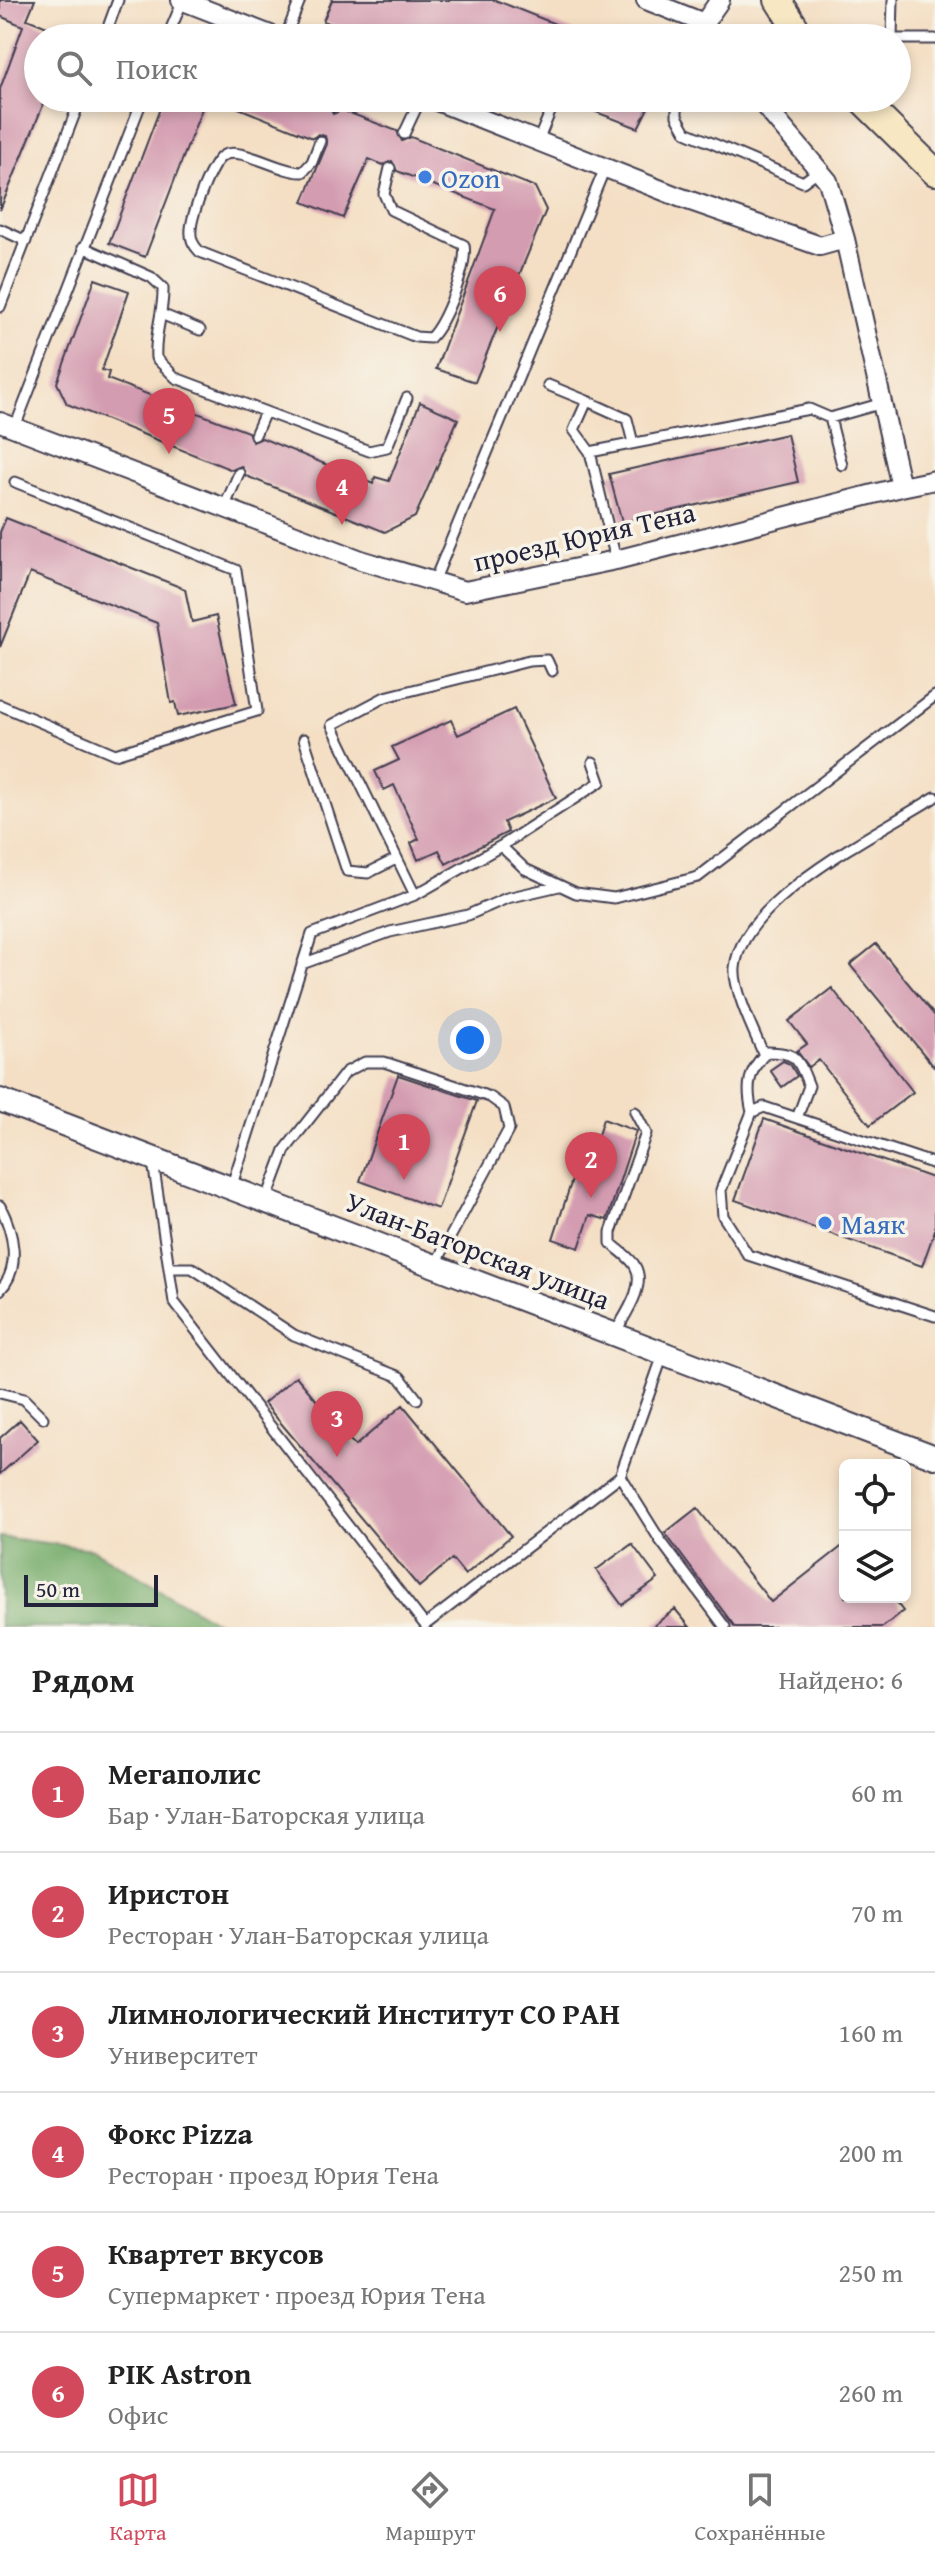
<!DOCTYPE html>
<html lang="ru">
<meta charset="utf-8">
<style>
body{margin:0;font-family:"Gentium Book Plus",serif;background:#f6f6f6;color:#222}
.controls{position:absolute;right:24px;bottom:24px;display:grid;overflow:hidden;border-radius:12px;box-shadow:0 4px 12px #0003}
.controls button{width:72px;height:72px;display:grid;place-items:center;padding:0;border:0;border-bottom:2px solid #e0e0e0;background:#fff;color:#222;font:40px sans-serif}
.scale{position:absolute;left:24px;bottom:20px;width:134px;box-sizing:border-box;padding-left:8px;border:4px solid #22223b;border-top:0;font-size:22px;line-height:28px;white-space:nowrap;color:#22223b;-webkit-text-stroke:6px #f7f3e8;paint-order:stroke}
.you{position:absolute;left:470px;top:1040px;width:28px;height:28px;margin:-20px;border:6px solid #fff;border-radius:50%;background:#1a73e8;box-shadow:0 0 0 12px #1a73e833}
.badge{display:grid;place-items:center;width:52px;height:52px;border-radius:50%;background:#d1495b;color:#fff;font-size:26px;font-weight:700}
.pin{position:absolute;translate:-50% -66px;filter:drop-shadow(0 2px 4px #0008)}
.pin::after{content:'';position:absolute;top:42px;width:28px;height:24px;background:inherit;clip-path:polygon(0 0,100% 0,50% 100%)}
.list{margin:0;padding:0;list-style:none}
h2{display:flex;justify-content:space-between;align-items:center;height:104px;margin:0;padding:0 32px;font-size:34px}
h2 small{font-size:26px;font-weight:400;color:#767676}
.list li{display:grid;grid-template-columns:52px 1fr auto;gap:24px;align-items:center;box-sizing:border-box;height:120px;padding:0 32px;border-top:2px solid #e0e0e0}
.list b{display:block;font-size:30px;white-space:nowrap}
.list p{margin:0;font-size:26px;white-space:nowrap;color:#767676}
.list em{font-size:26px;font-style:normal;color:#767676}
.icon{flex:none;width:44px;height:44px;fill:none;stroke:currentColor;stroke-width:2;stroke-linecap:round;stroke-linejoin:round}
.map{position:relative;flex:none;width:935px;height:1627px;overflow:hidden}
.search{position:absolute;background:#fff;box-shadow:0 4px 12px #0003;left:24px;right:24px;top:24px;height:88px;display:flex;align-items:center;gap:20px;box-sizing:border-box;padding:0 28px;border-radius:44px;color:#767676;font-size:30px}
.sheet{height:824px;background:#fff}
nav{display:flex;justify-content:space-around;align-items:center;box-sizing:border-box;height:112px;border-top:2px solid #e0e0e0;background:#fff;font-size:22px;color:#767676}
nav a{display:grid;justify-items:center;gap:4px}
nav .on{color:#d1495b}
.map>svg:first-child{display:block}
.forest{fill:#72aa68;stroke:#4a6652;stroke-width:2}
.building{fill:#d49cb1}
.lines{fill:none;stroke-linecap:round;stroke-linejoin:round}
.service-casing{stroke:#423e50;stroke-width:13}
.minor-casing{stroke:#423e50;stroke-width:22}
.tertiary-casing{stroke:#423e50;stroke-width:26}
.secondary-casing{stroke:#423e50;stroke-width:30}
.service{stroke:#fff;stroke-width:9}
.minor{stroke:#fff;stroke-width:18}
.tertiary{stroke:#fff;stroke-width:22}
.secondary{stroke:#f7e8c3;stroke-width:26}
.shop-dot{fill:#3f7fe0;stroke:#f7f3e8;stroke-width:3}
.labels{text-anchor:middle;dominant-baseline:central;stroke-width:7;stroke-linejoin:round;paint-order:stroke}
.shop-label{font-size:28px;fill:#366cbe;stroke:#f7f3e8;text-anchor:start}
.street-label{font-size:28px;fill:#22223b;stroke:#f7f3e8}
</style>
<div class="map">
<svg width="935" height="1627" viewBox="0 0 935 1627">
<rect width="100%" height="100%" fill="#f7f3e8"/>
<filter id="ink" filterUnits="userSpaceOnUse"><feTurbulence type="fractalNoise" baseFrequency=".0125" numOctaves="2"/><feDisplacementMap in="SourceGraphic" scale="16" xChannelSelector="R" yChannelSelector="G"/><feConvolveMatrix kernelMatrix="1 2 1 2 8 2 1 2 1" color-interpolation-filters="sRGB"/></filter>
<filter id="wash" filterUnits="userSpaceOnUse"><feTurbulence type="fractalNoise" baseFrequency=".006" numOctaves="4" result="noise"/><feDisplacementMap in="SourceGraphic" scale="32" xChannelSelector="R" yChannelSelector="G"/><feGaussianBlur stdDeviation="1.8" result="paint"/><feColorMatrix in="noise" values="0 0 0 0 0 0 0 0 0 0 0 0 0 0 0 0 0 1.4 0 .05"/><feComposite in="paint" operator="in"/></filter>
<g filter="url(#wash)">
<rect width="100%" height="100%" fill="#f4dfc4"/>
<path class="forest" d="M 0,1537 L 92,1549 L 225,1627 L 0,1627 Z"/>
<g id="blocks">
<path class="building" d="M 0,0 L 35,0 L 27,19 L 72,37 L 38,38 L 38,98 L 46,98 L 0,210 L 0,89 L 23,26 L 0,16 Z
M 332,0 L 495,0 L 588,37 L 364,38 L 323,21 Z
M 164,98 L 206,98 L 145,257 L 109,243 Z
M 214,98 L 313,98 L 328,104 L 333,114 L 342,110 L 397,131 L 402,141 L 411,137 L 535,187 L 546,210 L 475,382 L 436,369 L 495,209 L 397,171 L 392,161 L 383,165 L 369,159 L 343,218 L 303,202 L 327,144 L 325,136 L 318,134 L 313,138 Z
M 592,98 L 653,98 L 638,128 L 588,109 Z
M 95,279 L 129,291 L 102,370 L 109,372 L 107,379 L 248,432 L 253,442 L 262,438 L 373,484 L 375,477 L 389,481 L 420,402 L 458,419 L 415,517 L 385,532 L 246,476 L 241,466 L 232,470 L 67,404 L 57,383 Z
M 787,434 L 798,482 L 622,522 L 609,474 Z
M 6,518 L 185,589 L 192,622 L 216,616 L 236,704 L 178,716 L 175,702 L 171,703 L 157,623 L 30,573 L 0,647 L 0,532 Z
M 514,709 L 556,798 L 504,822 L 508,832 L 446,864 L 439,850 L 418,860 L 411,843 L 419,839 L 394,785 L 384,790 L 375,771 L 399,760 L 392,747 L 451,720 L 458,735 Z
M 876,944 L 935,1016 L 935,1068 L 850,965 Z
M 832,988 L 913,1092 L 870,1125 L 819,1060 L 809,1067 L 797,1051 L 807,1044 L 789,1021 Z
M 783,1061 L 790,1064 L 797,1076 L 782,1087 L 770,1070 Z
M 398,1075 L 477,1101 L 438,1209 L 360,1181 Z
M 603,1119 L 636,1131 L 607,1220 L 590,1215 L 579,1248 L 553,1239 L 573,1177 L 584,1180 Z
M 764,1119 L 935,1179 L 935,1230 L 922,1266 L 735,1200 Z
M 296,1376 L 355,1446 L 403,1405 L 511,1536 L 465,1575 L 452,1559 L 419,1587 L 264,1403 Z
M 20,1420 L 38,1440 L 0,1474 L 0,1438 Z
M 697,1508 L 771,1602 L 845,1544 L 845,1597 L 892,1597 L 903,1611 L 883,1627 L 735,1627 L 665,1533 Z
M 632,1544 L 658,1579 L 622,1605 L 596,1570 Z
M 675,1609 L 690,1627 L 652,1627 Z"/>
</g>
</g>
<g filter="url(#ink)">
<use href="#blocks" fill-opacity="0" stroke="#423e50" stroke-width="2"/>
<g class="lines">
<g class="service-casing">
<path id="service" d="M 104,38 L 118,0
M 167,38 L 183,0
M 285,38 L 300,0
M 892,38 L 893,0
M 897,39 L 935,39
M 677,98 L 677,116 L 686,132 L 803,182 L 819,170
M 335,107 L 339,98
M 404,134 L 421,98
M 320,141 L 312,162 L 303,172 C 281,173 241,146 224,155 C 211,161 192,215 191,229 C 190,239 193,245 200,252 L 416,337 L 430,338 C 445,323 468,266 464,245 L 391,210 L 384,194 L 390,168
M 538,141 L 556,98
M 0,229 L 26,241
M 83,247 L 151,277 L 163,288 C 164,312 154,334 156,358 L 176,378 L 369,451 L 387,447 L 407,398
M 0,307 L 81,98
M 161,314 L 200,330
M 548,385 L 587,401 L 574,430 L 590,452
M 587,401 L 627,419 L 633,443
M 830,418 L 842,465
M 15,427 L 143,98
M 255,435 L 265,412
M 224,508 L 239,473
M 616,560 L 590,452 L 809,409 L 830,418 L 883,403
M 433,584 L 605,168
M 552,671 L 547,660 L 529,661 L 385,697 L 332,725 L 415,895 L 501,846 L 525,869 L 576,893 L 614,898 L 698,877 L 935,696
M 0,705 L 115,754 L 257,711 L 236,570 L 15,482
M 304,739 L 347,871 L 368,873 L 396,859
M 501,846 L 600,782 L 593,762
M 302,964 L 390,932 L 468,915 L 507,898 L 559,886
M 764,1055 C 755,1034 733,990 735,968 C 741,899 882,831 935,797
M 752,1112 C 746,1087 748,1070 767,1052 C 798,1052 798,1059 809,1086 L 797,1118
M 153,1162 L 174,1302 L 425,1625 L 620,1476 L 663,1355
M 935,1164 L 764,1107 L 752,1112 L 721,1190 L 723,1216 L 748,1255 L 935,1316
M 231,1188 L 312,934 L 415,895
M 266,1201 L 285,1150 L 346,1072 L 365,1062 L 384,1062 L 490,1097 L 504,1107 L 509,1129 L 435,1265
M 0,1206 C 13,1231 22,1268 0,1290
M 169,1268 L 192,1268 L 294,1335 L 400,1377 L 417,1399
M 615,1333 C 624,1316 647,1286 635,1266 C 631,1258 618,1250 611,1243 L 611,1232 L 646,1133 L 635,1112
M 0,1393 L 24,1399 L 43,1418
M 620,1476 L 660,1540 L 725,1627"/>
</g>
<g class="minor-casing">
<path id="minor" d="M 181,0 L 278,38
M 646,0 L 704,23
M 711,38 L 704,23 L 720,0
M 429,98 L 679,197 L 820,246 L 845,239 L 828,181 L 758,98
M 0,422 L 361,560 L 465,591 L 616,560 L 901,487 L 845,239
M 901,487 L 935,480"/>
</g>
<g class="tertiary-casing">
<path id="tertiary" d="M 0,1100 L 935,1457"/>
</g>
<g class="secondary-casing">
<path id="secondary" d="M 778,0 L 802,38
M 860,98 L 935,172"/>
</g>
<use href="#service" class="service"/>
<use href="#minor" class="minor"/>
<use href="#tertiary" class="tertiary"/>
<use href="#secondary" class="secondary"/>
</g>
</g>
<g class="shop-dot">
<circle cx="425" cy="177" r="8"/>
<circle cx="825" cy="1223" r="8"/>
</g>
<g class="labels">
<g class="shop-label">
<text x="441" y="177">Ozon</text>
<text x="841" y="1223">Маяк</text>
</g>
<g class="street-label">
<text transform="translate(584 536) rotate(-13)">проезд Юрия Тена</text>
<text transform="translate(478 1250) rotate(21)">Улан-Баторская улица</text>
</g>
</g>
</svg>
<div class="controls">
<button><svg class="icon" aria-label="locate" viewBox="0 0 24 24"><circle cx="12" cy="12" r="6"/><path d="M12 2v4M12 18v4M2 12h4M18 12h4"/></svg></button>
<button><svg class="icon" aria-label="layers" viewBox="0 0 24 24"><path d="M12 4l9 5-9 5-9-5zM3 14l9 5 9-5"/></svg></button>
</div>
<div class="scale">50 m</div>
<div class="you"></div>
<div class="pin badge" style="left:404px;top:1180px">1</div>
<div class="pin badge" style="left:591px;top:1198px">2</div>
<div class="pin badge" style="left:337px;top:1457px">3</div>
<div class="pin badge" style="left:342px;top:525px">4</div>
<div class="pin badge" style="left:169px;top:454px">5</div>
<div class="pin badge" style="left:500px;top:332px">6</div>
<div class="search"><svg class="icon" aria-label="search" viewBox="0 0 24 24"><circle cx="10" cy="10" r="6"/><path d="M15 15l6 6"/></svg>Поиск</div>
</div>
<section class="sheet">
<h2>Рядом<small>Найдено: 6</small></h2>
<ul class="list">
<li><span class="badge">1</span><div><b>Мегаполис</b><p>Бар · Улан-Баторская улица</p></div><em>60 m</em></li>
<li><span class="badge">2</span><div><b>Иристон</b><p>Ресторан · Улан-Баторская улица</p></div><em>70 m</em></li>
<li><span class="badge">3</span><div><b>Лимнологический Институт СО РАН</b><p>Университет</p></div><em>160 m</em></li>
<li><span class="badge">4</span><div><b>Фокс Pizza</b><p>Ресторан · проезд Юрия Тена</p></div><em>200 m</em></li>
<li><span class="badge">5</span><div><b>Квартет вкусов</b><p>Супермаркет · проезд Юрия Тена</p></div><em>250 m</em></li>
<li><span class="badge">6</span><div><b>PIK Astron</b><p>Офис</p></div><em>260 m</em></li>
</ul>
</section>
<nav>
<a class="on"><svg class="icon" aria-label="map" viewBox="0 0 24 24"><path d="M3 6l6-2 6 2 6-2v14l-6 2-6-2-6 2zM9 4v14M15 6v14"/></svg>Карта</a>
<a><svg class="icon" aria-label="directions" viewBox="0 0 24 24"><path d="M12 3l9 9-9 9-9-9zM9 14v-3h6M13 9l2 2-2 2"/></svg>Маршрут</a>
<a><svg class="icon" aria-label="saved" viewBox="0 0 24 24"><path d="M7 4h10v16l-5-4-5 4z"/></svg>Сохранённые</a>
</nav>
